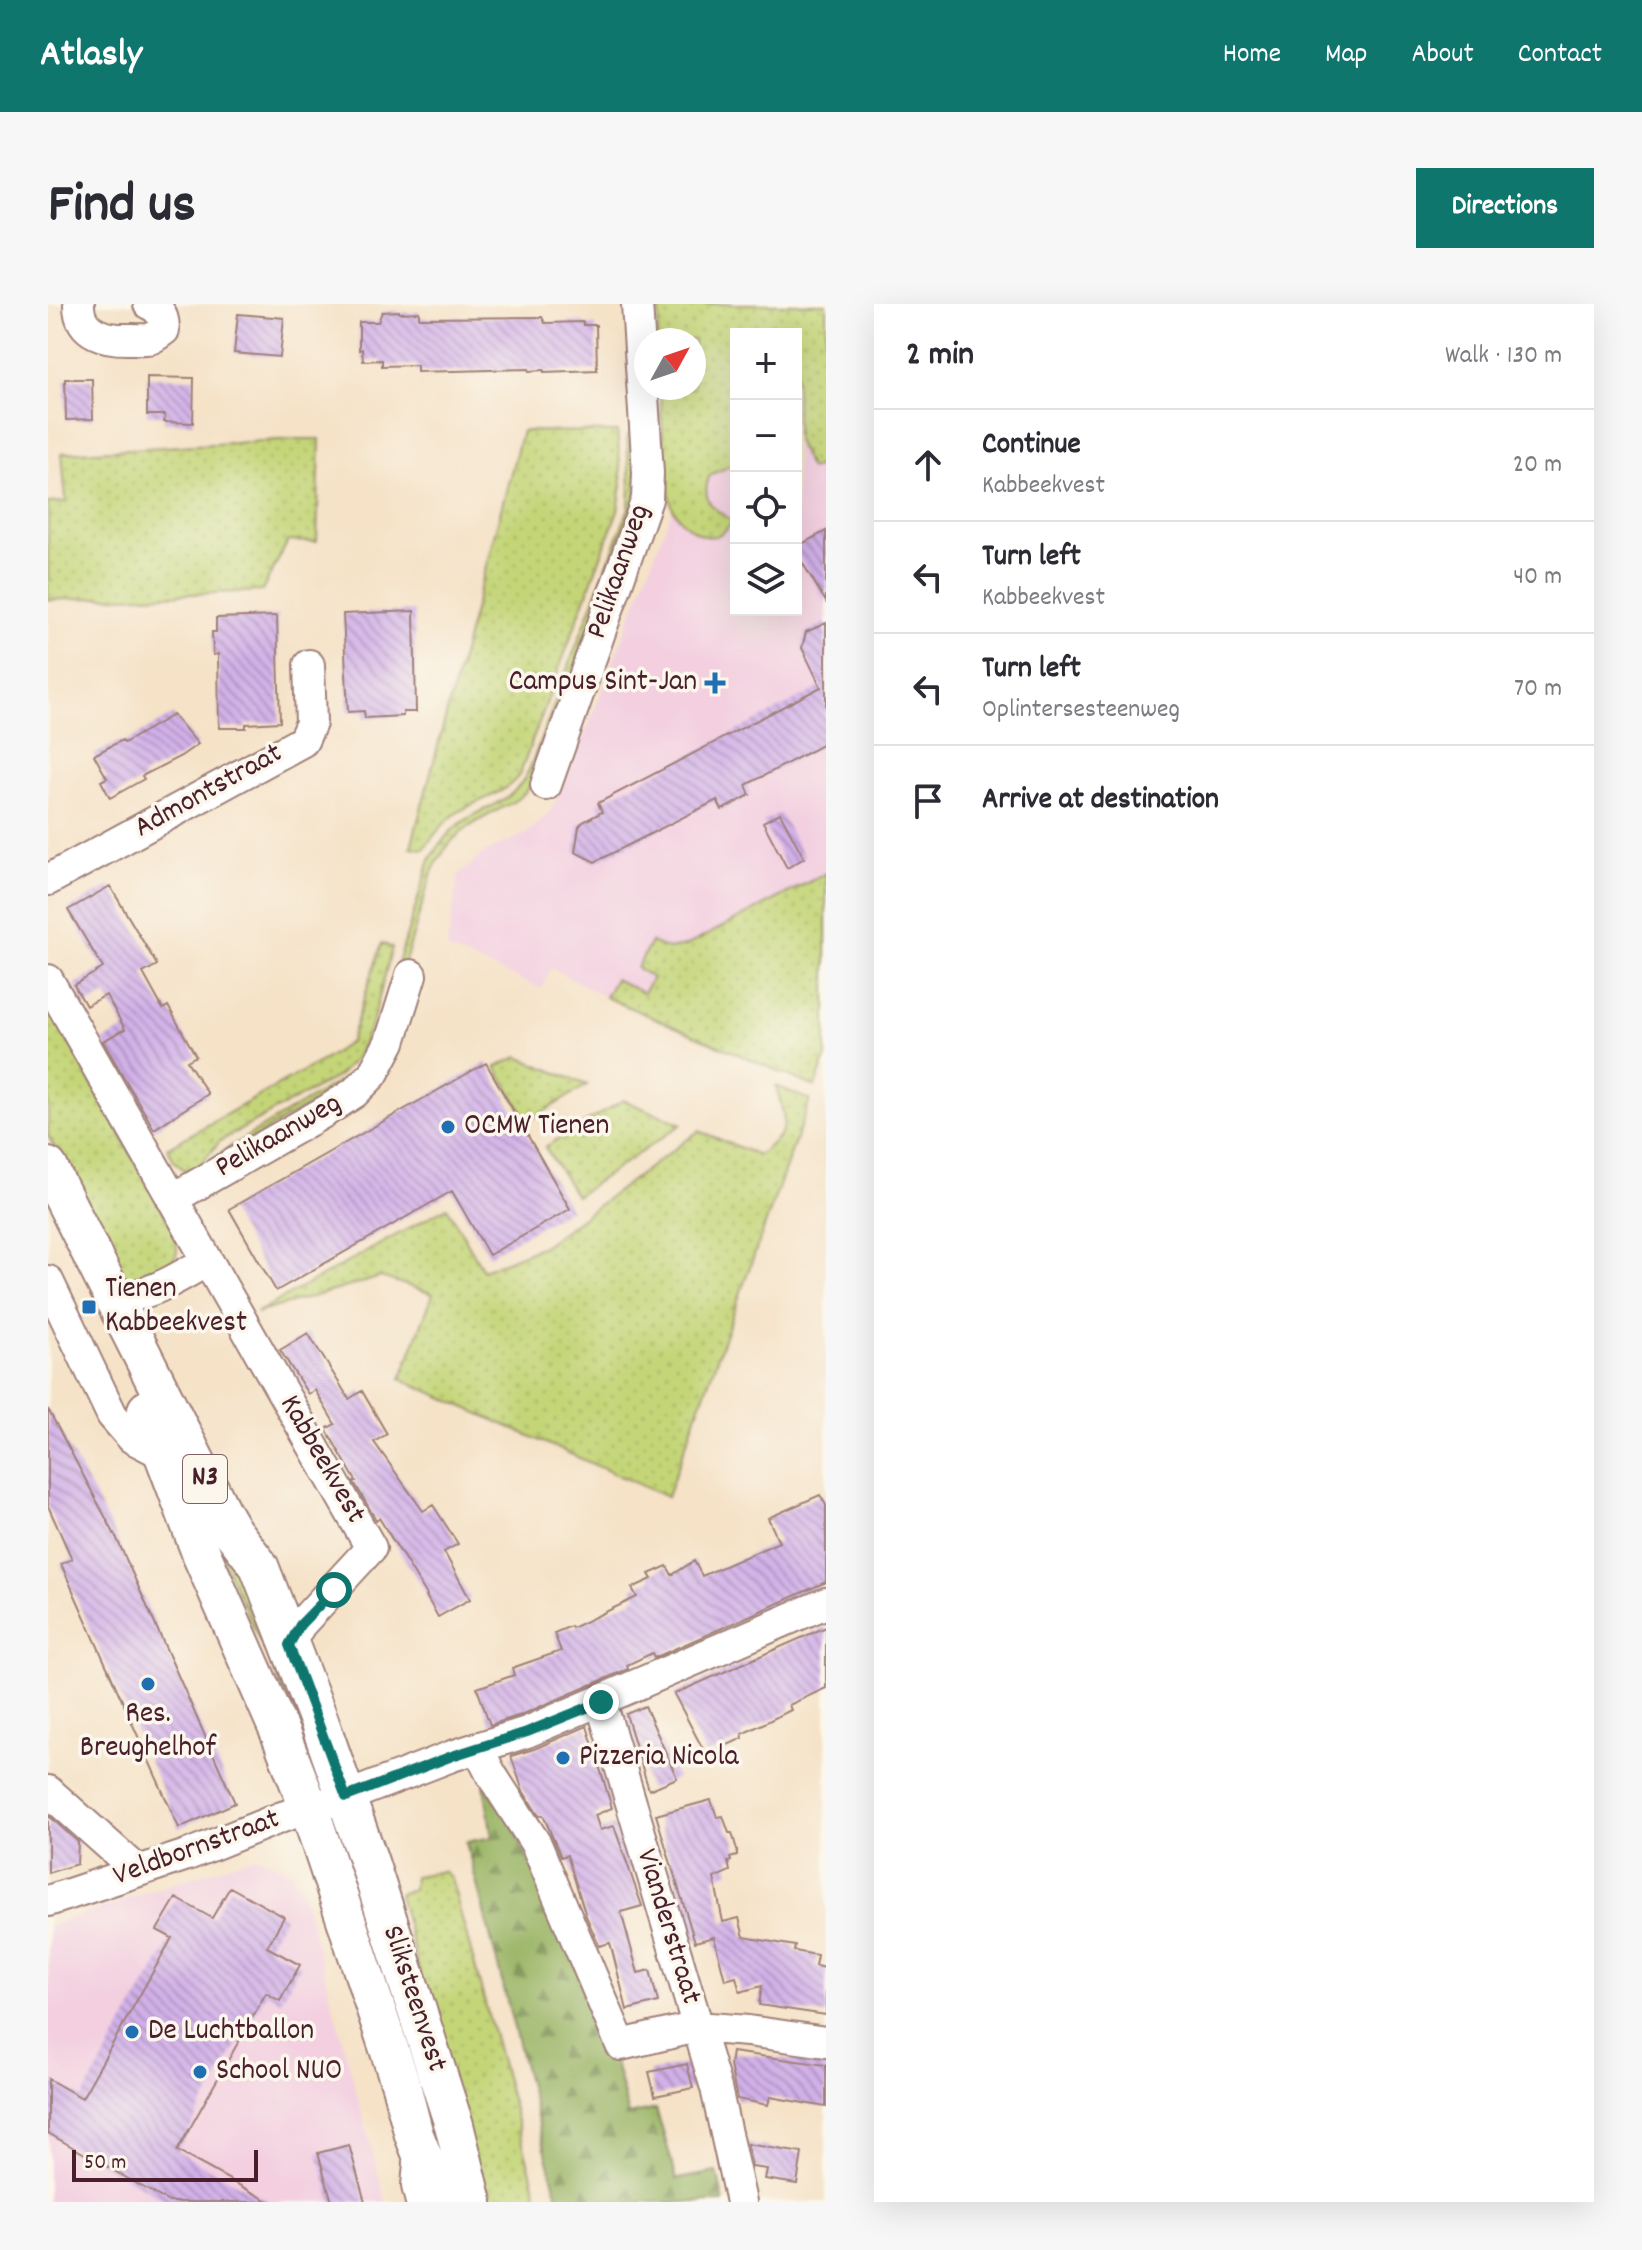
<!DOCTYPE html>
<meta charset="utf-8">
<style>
body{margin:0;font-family:Dekko,sans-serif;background:#f7f7f7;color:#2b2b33}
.controls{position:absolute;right:24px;top:24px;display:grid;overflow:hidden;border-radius:0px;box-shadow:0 8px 32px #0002}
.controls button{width:72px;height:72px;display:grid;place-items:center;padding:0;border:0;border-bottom:2px solid #e1e1e2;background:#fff;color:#2b2b33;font:40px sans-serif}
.compass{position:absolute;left:586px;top:24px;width:72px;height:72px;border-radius:50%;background:#fff;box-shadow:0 8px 32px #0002;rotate:50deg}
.scale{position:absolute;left:24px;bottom:20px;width:186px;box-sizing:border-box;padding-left:8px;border:4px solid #4a1f2b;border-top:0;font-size:22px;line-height:28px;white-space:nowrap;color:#4a1f2b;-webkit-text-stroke:6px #fbf7ec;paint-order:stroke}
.stop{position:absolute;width:24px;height:24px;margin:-18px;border:6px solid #0f766e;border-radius:50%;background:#fff}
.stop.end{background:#0f766e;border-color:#fff;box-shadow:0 2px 8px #0008}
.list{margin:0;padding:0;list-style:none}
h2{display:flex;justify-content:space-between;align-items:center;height:104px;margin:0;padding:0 32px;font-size:34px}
h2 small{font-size:26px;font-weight:400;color:#7c7c81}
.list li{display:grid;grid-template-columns:52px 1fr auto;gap:24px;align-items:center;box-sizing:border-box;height:112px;padding:0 32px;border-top:2px solid #e1e1e2}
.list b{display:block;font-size:30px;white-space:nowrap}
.list p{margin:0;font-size:26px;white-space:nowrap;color:#7c7c81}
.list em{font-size:26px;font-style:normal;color:#7c7c81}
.icon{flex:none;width:44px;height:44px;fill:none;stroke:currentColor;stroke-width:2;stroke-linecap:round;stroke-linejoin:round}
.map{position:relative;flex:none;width:778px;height:1898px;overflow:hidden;border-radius:0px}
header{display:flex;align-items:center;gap:48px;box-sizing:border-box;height:112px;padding:0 40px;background:#0f766e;color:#fff}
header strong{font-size:38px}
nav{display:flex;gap:44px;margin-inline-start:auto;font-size:28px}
.intro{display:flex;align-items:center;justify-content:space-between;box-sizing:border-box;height:192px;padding:0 48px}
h1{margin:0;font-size:56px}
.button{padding:20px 36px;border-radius:0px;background:#0f766e;color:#fff;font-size:28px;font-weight:700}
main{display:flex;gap:48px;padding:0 48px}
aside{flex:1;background:#fff;border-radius:0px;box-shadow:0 8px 32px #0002}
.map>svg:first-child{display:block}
.built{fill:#f3cfe0}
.grass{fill:url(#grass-dots);stroke:#877a52;stroke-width:2}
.forest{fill:url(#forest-firs);stroke:#726a4a;stroke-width:2}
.building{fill:url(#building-back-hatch)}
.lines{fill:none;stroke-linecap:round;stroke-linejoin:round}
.minor-casing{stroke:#a08079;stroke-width:34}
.major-casing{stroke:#a08079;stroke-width:42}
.minor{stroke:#fff;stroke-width:30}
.major{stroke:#fff;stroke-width:38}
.route{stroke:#0f766e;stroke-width:10}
.poi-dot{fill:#1f6fb2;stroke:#fbf7ec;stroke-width:3}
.labels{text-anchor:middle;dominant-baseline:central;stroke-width:7;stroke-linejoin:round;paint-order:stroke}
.shield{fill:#fbf7ec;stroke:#7f6065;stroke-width:2}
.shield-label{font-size:28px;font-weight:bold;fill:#4a1f2b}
.street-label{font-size:30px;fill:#4a1f2b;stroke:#fbf7ec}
.poi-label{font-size:30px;fill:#4a1f2b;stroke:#fbf7ec;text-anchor:start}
</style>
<header>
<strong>Atlasly</strong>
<nav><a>Home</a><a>Map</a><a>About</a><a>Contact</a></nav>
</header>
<div class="intro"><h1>Find us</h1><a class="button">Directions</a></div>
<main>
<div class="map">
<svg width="778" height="1898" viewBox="0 0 778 1898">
<defs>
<pattern id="grass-dots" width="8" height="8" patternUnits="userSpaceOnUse" patternTransform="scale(2)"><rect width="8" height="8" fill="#c4d578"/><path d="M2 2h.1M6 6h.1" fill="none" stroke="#aab668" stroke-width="1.8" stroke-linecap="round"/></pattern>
<pattern id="forest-firs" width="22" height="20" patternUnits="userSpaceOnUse" patternTransform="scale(2)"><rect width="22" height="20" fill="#9bb668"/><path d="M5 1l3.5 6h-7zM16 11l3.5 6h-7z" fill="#809356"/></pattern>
<pattern id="building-back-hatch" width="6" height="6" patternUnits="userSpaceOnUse" patternTransform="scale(2)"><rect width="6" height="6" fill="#d1b0e8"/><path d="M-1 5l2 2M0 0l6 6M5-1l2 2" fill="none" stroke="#ac8fbc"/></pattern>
</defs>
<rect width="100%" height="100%" fill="#fbf7ec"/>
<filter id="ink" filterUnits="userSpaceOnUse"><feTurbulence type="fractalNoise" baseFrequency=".0125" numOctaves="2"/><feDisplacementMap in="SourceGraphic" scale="16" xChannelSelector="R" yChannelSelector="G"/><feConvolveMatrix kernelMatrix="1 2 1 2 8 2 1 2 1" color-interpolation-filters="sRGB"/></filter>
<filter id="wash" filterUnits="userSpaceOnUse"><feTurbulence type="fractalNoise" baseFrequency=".006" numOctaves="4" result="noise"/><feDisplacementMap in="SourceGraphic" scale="32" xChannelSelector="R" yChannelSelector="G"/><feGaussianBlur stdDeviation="1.8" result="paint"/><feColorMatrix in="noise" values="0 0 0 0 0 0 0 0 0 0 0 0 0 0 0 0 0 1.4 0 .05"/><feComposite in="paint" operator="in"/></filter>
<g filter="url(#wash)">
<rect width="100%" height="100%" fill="#f5e2c7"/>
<path class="built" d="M 748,137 L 762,165 L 778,161 L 778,569 L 638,642 L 620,645 L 595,689 L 567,675 L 557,693 L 503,664 L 494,685 L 399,645 L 410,572 L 437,548 L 478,530 L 503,507 L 528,453 L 625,204 L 632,215 L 685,218 L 664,205 L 659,192 L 659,178 L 662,171 L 688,159 L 688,306 L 748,306 Z
M 207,1552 L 232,1561 L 244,1570 L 253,1583 L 338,1898 L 0,1898 L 0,1622 Z"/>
<path class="grass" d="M 612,0 L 778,0 L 778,161 L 762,165 L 748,137 L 748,30 L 688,30 L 688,159 L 662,171 C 651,196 666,206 685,217 C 677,228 669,236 655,231 C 642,227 629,214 624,202 C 620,190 619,177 618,165 C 615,138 613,111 612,84 L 646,84 L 646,36 L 609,36 Z
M 474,127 L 569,128 L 574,181 L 570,206 L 472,470 C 457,491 433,494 412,507 C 397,516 386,531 376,545 L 363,543 Z
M 579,131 L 588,132 L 588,193 L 512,406 L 480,485 C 472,495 460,501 448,507 C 416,524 400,534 384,568 L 338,720 L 314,770 L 156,863 L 175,847 L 310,766 L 319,755 L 326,737 L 382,556 C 389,544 397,531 409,522 C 439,499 462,504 481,466 L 581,204 L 582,182 Z
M 249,135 L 272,135 L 269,238 L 240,237 L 214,287 L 0,296 L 0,199 L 18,198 L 14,149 Z
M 778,569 L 778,753 L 767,783 L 557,693 L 567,675 L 595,689 L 604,674 L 589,664 L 603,638 L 620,645 L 638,642 Z
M 334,639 L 344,644 L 324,720 L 308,754 L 290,772 L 172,837 L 150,863 L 136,866 L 127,858 L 119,844 L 280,753 L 302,738 Z
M 0,700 L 129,933 L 129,948 L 124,960 L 84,975 L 69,968 L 0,831 Z
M 470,753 L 539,781 L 480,817 L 448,763 Z
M 728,782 L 762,796 L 619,1193 L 353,1075 L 385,990 L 333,973 L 208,1009 L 399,903 L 435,966 L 495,942 L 651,827 L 710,851 C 744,826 738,820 728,782 Z
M 575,796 L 634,820 L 528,892 L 497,843 Z
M 166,1211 L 249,1392 L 240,1397 L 156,1216 Z
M 395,1567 L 403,1574 L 491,1898 L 431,1898 L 351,1590 L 365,1585 L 366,1572 Z"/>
<path class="forest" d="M 436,1480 L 463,1518 L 557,1722 L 581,1811 L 608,1805 L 629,1875 L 669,1868 L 676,1898 L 511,1898 L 418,1538 L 444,1533 Z"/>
<g id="blocks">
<path class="building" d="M 351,7 L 351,9 L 371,8 L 371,14 L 494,13 L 497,19 L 535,18 L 535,21 L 548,21 L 549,66 L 496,68 L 496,66 L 481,67 L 481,65 L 369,68 L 369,61 L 334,62 L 334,56 L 315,57 L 314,45 L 311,46 L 311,18 L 330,18 L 334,8 Z
M 190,10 L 236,14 L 232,53 L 186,49 Z
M 99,73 L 146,74 L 145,119 L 116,118 L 117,111 L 99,111 Z
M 17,75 L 44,75 L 45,115 L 18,116 Z
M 778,227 L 778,298 L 748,248 L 748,243 Z
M 366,307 L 368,408 L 355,408 L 355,412 L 317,414 L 316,407 L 300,408 L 295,310 Z
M 229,312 L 232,418 L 198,420 L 198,424 L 171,424 L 170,350 L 165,351 L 164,328 L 168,328 L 168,314 Z
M 778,319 L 778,439 L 698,481 L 702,491 L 674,506 L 669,496 L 547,558 L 527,548 L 531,523 L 535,518 L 554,508 L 550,499 L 773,383 L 754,344 L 758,328 Z
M 125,411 L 150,440 L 133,452 L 94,472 L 96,475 L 62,494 L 53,477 L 59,474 L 46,451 L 74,436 L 76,439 Z
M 732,509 L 756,554 L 739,564 L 715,518 Z
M 62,582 L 109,661 L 95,669 L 115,705 L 120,702 L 148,752 L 139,757 L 160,790 L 106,825 L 55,737 L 77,725 L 58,691 L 38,702 L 26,681 L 55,664 L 20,606 Z
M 438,759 L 522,905 L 441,951 L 404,887 L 228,987 L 181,905 Z
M 260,1029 L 301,1095 L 314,1087 L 339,1130 L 326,1138 L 375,1207 L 385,1201 L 410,1240 L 396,1248 L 422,1295 L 390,1313 L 378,1292 L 379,1291 L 331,1214 L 328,1216 L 306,1178 L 308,1177 L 278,1125 L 287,1120 L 267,1086 L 260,1090 L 232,1046 Z
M 0,1105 L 69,1235 L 187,1499 L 131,1524 L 13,1260 L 24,1255 L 0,1202 Z
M 772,1191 L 778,1201 L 778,1278 L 606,1354 L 604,1349 L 579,1361 L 580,1365 L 473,1411 L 442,1421 L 429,1384 L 466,1371 L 464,1364 L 513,1347 L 506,1329 L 523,1322 L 524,1324 L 589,1293 L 584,1284 L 604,1275 L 601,1270 L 619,1262 L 624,1271 L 646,1257 L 654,1272 L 731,1238 L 720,1214 Z
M 778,1323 L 778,1384 L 741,1401 L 743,1406 L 694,1430 L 695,1434 L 658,1451 L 626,1390 Z
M 597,1402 L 629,1474 L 601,1486 L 578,1410 Z
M 539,1422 L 564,1504 L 547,1511 L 552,1526 L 566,1522 L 594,1602 L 573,1608 L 590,1669 L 602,1666 L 610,1698 L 579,1706 L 564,1646 L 562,1639 L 551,1642 L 538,1612 L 519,1551 L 513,1553 L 495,1511 L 491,1512 L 475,1487 L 463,1452 L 486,1445 Z
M 663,1496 L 669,1513 L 675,1512 L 681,1529 L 684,1529 L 689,1546 L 689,1552 L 682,1554 L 683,1557 L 680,1558 L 682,1567 L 666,1574 L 675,1618 L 691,1614 L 696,1633 L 747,1642 L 746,1647 L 769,1651 L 767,1662 L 778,1664 L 778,1711 L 711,1701 L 714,1682 L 692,1688 L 688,1673 L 677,1676 L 666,1633 L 647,1638 L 608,1511 Z
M 0,1511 L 30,1538 L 29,1560 L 0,1569 Z
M 182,1583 L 236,1613 L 219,1643 L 252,1661 L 232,1697 L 218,1689 L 129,1847 L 222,1898 L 121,1898 L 0,1829 L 0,1775 L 34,1794 L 124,1634 L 109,1626 L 128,1594 L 164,1614 Z
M 684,1748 L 778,1761 L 778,1803 L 722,1793 L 720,1801 L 689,1795 L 682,1761 Z
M 639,1760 L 645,1784 L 607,1792 L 601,1768 Z
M 699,1840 L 754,1849 L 749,1880 L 717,1875 L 719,1865 L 704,1863 Z
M 301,1841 L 317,1898 L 284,1898 L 270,1849 Z"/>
</g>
</g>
<g filter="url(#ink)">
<use href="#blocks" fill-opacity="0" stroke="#a08079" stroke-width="2"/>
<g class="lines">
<g class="minor-casing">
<path id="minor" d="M 31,0 C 30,31 60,36 84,35 C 91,35 99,36 104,34 C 108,32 112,29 116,26 C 116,14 113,5 101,0
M 498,481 L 599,195 L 600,169 L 589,0
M 0,576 L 255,437 L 263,419 L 261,361
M 0,676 L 323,1244 L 252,1321 L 241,1341
M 124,895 L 278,807 L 306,789 L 325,770 L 342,738 L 363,671
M 0,977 L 64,1111 L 84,1134 L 115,1150
M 65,993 C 100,994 129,974 159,957
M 553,1398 L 668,1784 L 693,1898
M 430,1445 L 443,1470 L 488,1540 L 573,1741 L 649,1723 L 700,1727 L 778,1738
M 0,1487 L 90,1567
M 0,1597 L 142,1550 L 234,1513 L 298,1493 L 404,1452 L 479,1428 L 778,1299
M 372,1847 L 369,1882 L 373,1898"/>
</g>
<g class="major-casing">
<path id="major" d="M 0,863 L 173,1208 L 184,1227 L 211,1262 L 270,1414 L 320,1555 L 406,1821 L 425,1898
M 99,1106 L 155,1254 L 232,1429 L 261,1504 L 353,1781 L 366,1831 L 378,1861 L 396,1886 L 400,1898"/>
</g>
<use href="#minor" class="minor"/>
<use href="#major" class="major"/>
</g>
</g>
<g class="lines" filter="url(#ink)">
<path class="route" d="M 286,1286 L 252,1321 L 241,1341 L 298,1493 L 404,1452 L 479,1428 L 553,1398"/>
</g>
<g class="poi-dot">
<path d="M663 367h8v8h8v8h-8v8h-8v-8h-8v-8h8z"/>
<circle cx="400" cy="823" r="8"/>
<rect x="33" y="995" width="16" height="16" rx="4"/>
<circle cx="100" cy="1380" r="8"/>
<circle cx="515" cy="1454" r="8"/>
<circle cx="84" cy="1728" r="8"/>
<circle cx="152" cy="1768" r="8"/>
</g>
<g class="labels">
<rect class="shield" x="135" y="1151" width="44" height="48" rx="6"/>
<g class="shield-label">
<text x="157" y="1175">N3</text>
</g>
<g class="street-label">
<text transform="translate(572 268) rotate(-71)">Pelikaanweg</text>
<text transform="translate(161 488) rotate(-29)">Admontstraat</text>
<text transform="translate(231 833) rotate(-30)">Pelikaanweg</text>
<text transform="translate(273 1156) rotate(60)">Kabbeekvest</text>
<text transform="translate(149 1545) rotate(-20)">Veldbornstraat</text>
<text transform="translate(619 1623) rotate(73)">Vianderstraat</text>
<text transform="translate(365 1695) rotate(72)">Sliksteenvest</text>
</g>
<g class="poi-label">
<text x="649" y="379" text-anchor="end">Campus Sint-Jan</text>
<text x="416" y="823">OCMW Tienen</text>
<text x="57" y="986">Tienen<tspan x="57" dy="34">Kabbeekvest</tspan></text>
<text x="100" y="1411" text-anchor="middle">Res.<tspan x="100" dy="34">Breughelhof</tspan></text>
<text x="531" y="1454">Pizzeria Nicola</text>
<text x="100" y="1728">De Luchtballon</text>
<text x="168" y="1768">School NUO</text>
</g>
</g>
</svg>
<div class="controls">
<button>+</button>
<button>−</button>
<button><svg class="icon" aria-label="locate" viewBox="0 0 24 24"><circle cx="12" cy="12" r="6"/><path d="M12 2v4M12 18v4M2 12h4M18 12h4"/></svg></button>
<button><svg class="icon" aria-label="layers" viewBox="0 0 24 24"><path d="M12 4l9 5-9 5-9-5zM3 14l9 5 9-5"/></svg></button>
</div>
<svg class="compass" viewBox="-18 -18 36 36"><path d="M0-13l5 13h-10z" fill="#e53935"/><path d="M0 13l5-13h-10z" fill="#7c7c81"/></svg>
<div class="scale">50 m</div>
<div class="stop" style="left:286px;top:1286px"></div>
<div class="stop end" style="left:553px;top:1398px"></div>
</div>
<aside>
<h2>2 min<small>Walk · 130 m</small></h2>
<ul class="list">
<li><svg class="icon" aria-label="ahead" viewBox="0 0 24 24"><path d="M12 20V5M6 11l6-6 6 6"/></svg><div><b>Continue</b><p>Kabbeekvest</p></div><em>20 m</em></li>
<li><svg class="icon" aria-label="left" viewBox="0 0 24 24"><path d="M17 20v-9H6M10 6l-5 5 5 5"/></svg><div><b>Turn left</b><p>Kabbeekvest</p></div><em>40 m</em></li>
<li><svg class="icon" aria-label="left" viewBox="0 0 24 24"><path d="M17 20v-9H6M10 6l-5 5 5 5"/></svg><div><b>Turn left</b><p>Oplintersesteenweg</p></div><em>70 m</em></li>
<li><svg class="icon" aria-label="arrive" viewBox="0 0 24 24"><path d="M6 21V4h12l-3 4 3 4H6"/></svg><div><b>Arrive at destination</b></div></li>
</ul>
</aside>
</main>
